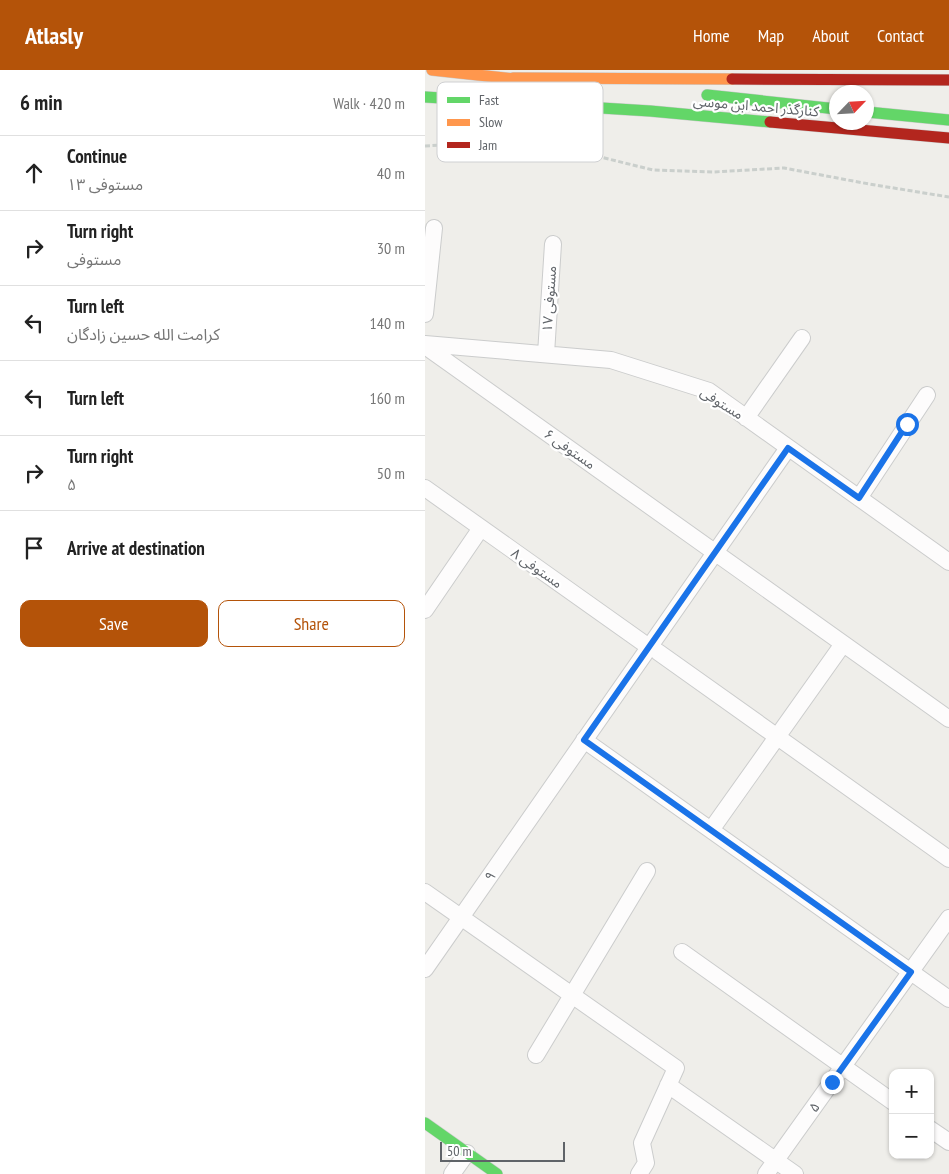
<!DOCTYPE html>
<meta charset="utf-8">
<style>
body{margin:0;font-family:"PT Sans Narrow","Noto Sans Arabic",sans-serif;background:#f6f6f6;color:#222}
.controls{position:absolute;right:15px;bottom:15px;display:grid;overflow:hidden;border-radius:10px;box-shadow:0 1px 4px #0004}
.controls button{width:45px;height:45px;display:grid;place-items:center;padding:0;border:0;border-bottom:1px solid #e0e0e0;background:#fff;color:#222;font:25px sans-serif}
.compass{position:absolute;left:404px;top:15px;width:45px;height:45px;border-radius:50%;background:#fff;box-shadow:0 1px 4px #0004;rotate:65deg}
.scale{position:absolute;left:15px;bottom:12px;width:125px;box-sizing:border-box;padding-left:5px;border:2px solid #5f6368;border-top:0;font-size:14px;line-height:18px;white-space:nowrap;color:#5f6368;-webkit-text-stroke:4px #fff;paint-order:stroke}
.stop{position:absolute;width:15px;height:15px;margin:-11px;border:4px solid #1a73e8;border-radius:50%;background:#fff}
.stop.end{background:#1a73e8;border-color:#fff;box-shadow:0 1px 5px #0008}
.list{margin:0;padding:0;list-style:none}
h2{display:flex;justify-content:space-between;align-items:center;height:65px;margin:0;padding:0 20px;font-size:21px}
h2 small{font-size:16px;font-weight:400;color:#767676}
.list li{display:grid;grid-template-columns:32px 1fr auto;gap:15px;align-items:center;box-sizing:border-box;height:75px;padding:0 20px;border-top:1px solid #e0e0e0}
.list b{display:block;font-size:19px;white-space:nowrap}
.list p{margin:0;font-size:16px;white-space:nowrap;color:#767676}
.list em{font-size:16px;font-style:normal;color:#767676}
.actions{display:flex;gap:10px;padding:15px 20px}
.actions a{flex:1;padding:11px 0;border:1px solid #b45309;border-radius:10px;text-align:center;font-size:18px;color:#b45309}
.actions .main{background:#b45309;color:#fff}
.icon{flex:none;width:28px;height:28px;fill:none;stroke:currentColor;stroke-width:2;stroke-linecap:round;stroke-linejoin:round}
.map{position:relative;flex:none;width:524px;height:1104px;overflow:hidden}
header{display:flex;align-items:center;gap:30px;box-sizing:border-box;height:70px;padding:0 25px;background:#b45309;color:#fff}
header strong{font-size:24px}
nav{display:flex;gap:28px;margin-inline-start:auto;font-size:18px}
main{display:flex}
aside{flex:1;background:#fff}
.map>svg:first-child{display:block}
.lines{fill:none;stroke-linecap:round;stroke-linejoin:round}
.street-casing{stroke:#cbcccc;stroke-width:18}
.fast-casing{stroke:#cacacb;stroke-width:12}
.slow-casing{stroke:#cacacb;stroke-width:12}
.jam-casing{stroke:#cacacb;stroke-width:12}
.path{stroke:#cacfcc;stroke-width:3;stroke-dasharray:5 2.5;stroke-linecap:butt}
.street{stroke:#fdfcfc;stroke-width:16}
.fast{stroke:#63d668;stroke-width:11}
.slow{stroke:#ff974d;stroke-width:11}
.jam{stroke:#b3261e;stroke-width:11}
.route{stroke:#1a73e8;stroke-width:6}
.labels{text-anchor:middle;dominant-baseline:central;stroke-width:4.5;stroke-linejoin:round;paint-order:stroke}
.street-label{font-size:14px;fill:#5f6368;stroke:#fff}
.key{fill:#fff;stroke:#cfd0d2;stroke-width:1}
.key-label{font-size:14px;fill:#5f6368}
</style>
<header>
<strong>Atlasly</strong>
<nav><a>Home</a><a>Map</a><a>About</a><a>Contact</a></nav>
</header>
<main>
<aside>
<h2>6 min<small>Walk · 420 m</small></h2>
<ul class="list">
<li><svg class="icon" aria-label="ahead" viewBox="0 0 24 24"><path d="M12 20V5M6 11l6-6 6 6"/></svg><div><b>Continue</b><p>مستوفی ۱۳</p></div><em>40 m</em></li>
<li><svg class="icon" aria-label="right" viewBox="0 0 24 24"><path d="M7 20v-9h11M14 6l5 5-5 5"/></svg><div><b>Turn right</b><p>مستوفی</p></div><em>30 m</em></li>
<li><svg class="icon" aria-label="left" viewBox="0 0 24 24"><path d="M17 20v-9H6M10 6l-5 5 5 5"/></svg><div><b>Turn left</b><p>کرامت الله حسین زادگان</p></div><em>140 m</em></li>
<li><svg class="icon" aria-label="left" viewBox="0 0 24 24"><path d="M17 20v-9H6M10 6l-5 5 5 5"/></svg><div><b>Turn left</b></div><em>160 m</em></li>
<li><svg class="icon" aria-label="right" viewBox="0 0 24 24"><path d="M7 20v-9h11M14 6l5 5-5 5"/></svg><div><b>Turn right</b><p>۵</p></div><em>50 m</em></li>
<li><svg class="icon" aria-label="arrive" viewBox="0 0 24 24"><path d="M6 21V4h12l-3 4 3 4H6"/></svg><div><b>Arrive at destination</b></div></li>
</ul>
<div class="actions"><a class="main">Save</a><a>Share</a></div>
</aside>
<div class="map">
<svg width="524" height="1104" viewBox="0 0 524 1104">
<rect width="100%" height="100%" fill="#efeeea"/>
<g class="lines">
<g class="street-casing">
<path id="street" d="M 0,244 L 9,158
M 0,274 L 186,290 L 284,321 L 524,492
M 0,276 L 524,649
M 121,284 L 128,174
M 321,348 L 377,268
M 0,418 L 224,577
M 434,428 L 502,325
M 0,540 L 56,458
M 233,582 L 524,789
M 159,670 L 524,929
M 286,760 L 418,574
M 0,822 L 251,998 L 217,1073 L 221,1093 L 214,1104
M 257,882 L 468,1032
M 0,899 L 363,378
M 111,985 L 222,801
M 243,1015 L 370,1104
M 505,1059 L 524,1072
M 27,1104 L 42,1083
M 341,1104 L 524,848"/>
</g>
<g class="fast-casing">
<path id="fast" d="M 282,25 L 412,39
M 0,27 L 225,41 L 345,52
M 442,42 L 524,50
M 0,1053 L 72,1104"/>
</g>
<g class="slow-casing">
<path id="slow" d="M 7,0 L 107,11
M 88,8 L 307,9"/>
</g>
<g class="jam-casing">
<path id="jam" d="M 307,9 L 524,10
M 345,52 L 524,68"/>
</g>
<path class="path" d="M 0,76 L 49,73 L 143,79 L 228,100 L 288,102 L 359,98 L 444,114 L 524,127"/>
<use href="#street" class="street"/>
<use href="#fast" class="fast"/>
<use href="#slow" class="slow"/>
<use href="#jam" class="jam"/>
</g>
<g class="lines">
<path class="route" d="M 407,1012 L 486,902 L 159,670 L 363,378 L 434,428 L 482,354"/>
</g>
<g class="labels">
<g class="street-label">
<text transform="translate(331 36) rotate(5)">کنارگذر احمد ابن موسی</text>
<text transform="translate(124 229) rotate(-86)">مستوفی ۱۷</text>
<text transform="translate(297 333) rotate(32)">مستوفی</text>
<text transform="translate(145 379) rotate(35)">مستوفی ۶</text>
<text transform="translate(112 498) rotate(35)">مستوفی ۸</text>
<text transform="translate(65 806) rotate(-55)">۹</text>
<text transform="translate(389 1037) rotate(-54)">۵</text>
</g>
</g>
<rect x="12" y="12" width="166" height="80" rx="8" class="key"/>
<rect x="22" y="27" width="23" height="6" fill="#63d668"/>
<rect x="22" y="49" width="23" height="7" fill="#ff974d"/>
<rect x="22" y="72" width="23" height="6" fill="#b3261e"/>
<g class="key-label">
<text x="54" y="35">Fast</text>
<text x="54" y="57">Slow</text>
<text x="54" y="80">Jam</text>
</g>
</svg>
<div class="controls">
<button>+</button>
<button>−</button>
</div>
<svg class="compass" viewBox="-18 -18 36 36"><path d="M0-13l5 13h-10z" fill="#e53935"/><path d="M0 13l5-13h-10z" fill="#767676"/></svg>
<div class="scale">50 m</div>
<div class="stop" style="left:482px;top:354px"></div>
<div class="stop end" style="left:407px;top:1012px"></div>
</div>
</main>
